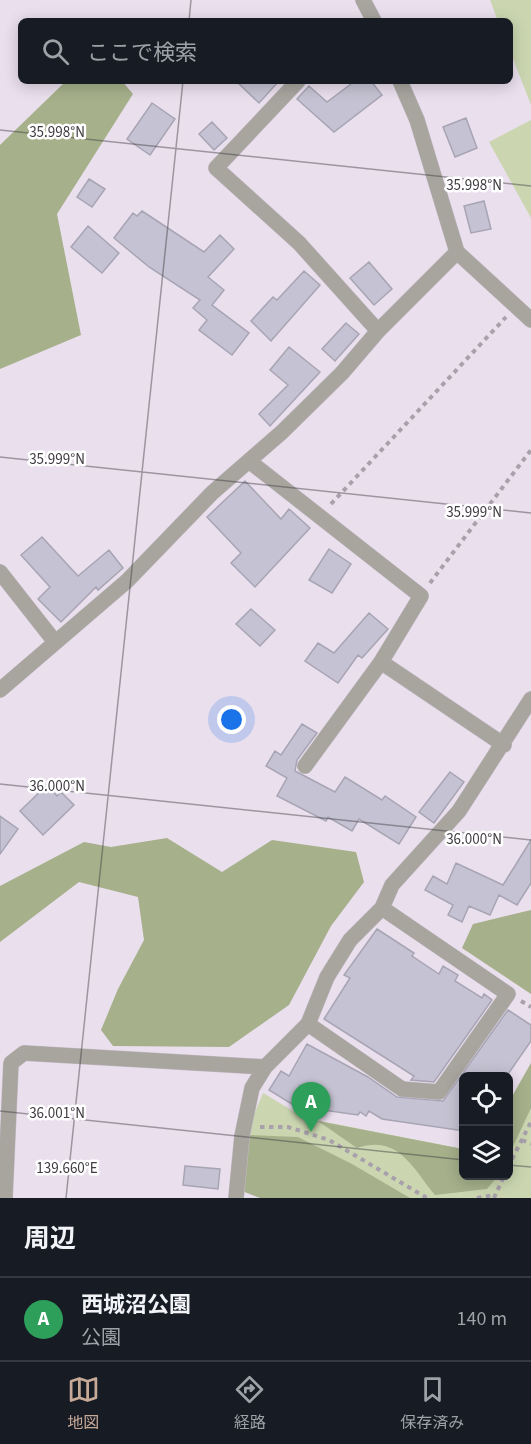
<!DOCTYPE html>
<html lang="ja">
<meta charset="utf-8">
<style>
body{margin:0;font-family:"Source Sans 3","Noto Sans JP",sans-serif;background:#20242c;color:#f1f3f6}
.controls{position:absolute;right:18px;bottom:18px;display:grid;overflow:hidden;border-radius:9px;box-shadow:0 3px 15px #0003}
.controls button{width:54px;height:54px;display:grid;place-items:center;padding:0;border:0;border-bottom:2px solid #363941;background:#171b24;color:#f1f3f6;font:30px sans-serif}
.you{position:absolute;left:232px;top:720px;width:21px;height:21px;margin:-15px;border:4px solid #fff;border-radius:50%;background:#1a73e8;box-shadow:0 0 0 9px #1a73e833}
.badge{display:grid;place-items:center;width:39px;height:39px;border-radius:50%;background:#c7a998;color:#fff;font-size:20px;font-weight:700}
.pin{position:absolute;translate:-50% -50px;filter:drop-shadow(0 2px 3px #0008)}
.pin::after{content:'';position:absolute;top:32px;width:21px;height:18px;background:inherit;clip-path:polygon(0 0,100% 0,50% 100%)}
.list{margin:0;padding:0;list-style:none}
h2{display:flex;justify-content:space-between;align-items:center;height:78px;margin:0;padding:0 24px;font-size:26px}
h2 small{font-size:20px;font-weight:400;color:#9ea1a6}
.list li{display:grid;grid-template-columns:39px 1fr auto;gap:18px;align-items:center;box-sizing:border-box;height:84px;padding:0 24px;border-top:2px solid #363941}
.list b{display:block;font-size:22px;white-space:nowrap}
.list p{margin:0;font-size:20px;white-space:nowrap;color:#9ea1a6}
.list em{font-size:20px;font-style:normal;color:#9ea1a6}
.icon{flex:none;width:33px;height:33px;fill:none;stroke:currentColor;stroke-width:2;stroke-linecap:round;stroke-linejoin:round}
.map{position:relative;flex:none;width:531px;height:1198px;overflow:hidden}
.search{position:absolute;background:#171b24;box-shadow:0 3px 15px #0003;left:18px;right:18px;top:18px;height:66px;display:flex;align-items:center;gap:15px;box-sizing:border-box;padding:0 21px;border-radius:9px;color:#9ea1a6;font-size:22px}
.sheet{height:162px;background:#171b24}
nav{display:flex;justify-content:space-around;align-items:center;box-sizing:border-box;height:84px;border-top:2px solid #363941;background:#171b24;font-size:16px;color:#9ea1a6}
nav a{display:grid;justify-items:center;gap:3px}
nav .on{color:#c7a998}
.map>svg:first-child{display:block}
.green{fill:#cbd6b1}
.forest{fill:#a6b08b}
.building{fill:#c5c2d3;stroke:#a7a4b4;stroke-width:1.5}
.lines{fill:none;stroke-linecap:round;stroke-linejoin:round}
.minor-casing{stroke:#c4bbc7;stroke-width:16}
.path{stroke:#a8a0aa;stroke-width:4;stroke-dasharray:4.5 4.5;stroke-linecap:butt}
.minor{stroke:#a7a59e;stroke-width:15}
.ticks{fill:none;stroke:#3f3b40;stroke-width:1.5;stroke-opacity:0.45}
.ticks-label{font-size:15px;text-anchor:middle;fill:#3f3b40;stroke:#fff;stroke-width:5;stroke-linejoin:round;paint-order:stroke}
</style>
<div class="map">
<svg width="531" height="1198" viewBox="0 0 531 1198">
<rect width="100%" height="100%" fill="#eadfed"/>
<path class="green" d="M 490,0 L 531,0 L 531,105 L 510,51 L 510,21 L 498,21 Z
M 531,120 L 531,218 L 489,142 Z
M 531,1063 L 531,1198 L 260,1198 L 248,1129 L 263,1093 L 305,1118 L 463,1149 L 464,1176 L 508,1176 L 509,1102 Z"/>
<path class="forest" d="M 66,81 L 122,81 L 133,94 L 57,214 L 81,335 L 0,369 L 0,145 Z
M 167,838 L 222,872 L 272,840 L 356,852 L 364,882 L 331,926 L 289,1005 L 229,1047 L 113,1046 L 101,1030 L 118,989 L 144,940 L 138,897 L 79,882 L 0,942 L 0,886 L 84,842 L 111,847 Z
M 531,910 L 531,994 L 462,948 L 473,924 Z
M 531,1063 L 531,1108 L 509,1155 L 509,1102 Z
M 318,1121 L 463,1149 L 464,1176 L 498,1176 L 487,1189 L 435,1195 C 412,1167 398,1134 357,1148 Z
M 247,1135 L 298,1137 L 352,1164 L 410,1198 L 260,1198 L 242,1191 Z"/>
<path class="building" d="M 236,81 L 279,81 L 259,103 Z
M 355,81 L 371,81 L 382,95 L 334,132 L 297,99 L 309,86 L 327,102 Z
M 152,103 L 175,119 L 150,155 L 127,139 Z
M 466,118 L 477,148 L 455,157 L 443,127 Z
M 212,122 L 227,138 L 214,150 L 199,134 Z
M 89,179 L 105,189 L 92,207 L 77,197 Z
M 484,201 L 491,229 L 471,233 L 464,206 Z
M 142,211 L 204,252 L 220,235 L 234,249 L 208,277 L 224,290 L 212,305 L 249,333 L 232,355 L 199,330 L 207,320 L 193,308 L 200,300 L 149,267 L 114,238 L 133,213 L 137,216 Z
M 88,226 L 119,253 L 102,273 L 71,247 Z
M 369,262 L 392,289 L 374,305 L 350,278 Z
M 304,271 L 320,285 L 271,341 L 251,321 L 273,297 L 277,300 Z
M 346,323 L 359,334 L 335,361 L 322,349 Z
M 289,347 L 320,372 L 270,426 L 259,414 L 288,385 L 270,370 Z
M 245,481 L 281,519 L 289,509 L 310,528 L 255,587 L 231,563 L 241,553 L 207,517 Z
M 42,537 L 78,576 L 109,550 L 123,568 L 98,590 L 96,587 L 61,622 L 38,599 L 50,587 L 21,555 Z
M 329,549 L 351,564 L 332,593 L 309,580 Z
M 251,609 L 275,630 L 260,646 L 236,624 Z
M 369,613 L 388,629 L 362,658 L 358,655 L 338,683 L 305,661 L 318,643 L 334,653 Z
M 302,724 L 317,733 L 297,760 L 295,771 L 335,792 L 345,777 L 382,800 L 385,796 L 416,817 L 399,844 L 359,819 L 352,831 L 328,817 L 326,821 L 277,796 L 287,778 L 266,766 L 275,751 L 281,755 Z
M 450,772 L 464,782 L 434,823 L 419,812 Z
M 47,785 L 57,796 L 61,792 L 74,805 L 43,835 L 20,811 Z
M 0,816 L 18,829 L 0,854 Z
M 531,840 L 531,883 L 517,905 L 499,895 L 490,915 L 469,906 L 462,922 L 448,915 L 453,905 L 425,890 L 433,876 L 447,884 L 456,863 L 503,885 Z
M 377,929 L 414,953 L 412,956 L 439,974 L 443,966 L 458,975 L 455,981 L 482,998 L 484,994 L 492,1000 L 434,1082 L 411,1080 L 414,1076 L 324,1019 L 350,978 L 344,975 Z
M 508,1010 L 531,1025 L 531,1041 L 506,1077 L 464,1077 L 464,1131 L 382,1119 L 369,1111 L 366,1116 L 360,1112 L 358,1115 L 295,1106 L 269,1090 L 281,1071 L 289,1076 L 307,1044 L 368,1077 L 397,1097 L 443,1101 Z
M 185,1166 L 220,1169 L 218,1189 L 183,1185 Z"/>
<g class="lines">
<g class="minor-casing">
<path id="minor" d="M 363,0 L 374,21
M 298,81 L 216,168 L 299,243 L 378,331
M 400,81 L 417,120 L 457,252 L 531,320
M 249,461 L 421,596 L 381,662 L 504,745
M 0,572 L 55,642
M 0,690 L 127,581 L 212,493 L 282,432 L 342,373 L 378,331 L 457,252
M 305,766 L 381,662
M 308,1024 L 402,1089 L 439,1092 L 508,994 L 382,908
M 5,1198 L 11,1063 L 24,1053 L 265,1067
M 236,1198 L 242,1136 L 252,1088 L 265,1067 L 308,1024 L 327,977 L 350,940 L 382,908 L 392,885 L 459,811 L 531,699"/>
</g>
<path class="path" d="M 331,504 L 506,317
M 430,583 L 531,450
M 521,1001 L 531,1007
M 260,1127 L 288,1127 L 329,1140 L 427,1198
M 522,1140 L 531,1144
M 508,1167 L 531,1122
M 477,1198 L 494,1195
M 494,1198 L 504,1176"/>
<use href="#minor" class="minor"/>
</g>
<path class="ticks" d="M 189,21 L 191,0M 0,130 L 531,186M 0,457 L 531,513M 0,784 L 531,840M 0,1111 L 464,1160M 508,1165 L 531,1167M 66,1198 L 183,81"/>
<g class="ticks-label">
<text x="57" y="137">35.998°N</text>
<text x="474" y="190">35.998°N</text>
<text x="57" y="464">35.999°N</text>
<text x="474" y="517">35.999°N</text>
<text x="57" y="791">36.000°N</text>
<text x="474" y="844">36.000°N</text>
<text x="57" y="1118">36.001°N</text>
<text x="67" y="1173">139.660°E</text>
</g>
</svg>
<div class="controls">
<button><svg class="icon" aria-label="locate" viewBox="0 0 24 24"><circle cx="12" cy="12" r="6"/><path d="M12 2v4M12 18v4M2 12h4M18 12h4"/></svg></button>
<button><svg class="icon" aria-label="layers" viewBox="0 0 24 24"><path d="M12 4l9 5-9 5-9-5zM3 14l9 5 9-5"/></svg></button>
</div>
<div class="you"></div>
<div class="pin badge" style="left:311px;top:1132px;background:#2e9e5b">A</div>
<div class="search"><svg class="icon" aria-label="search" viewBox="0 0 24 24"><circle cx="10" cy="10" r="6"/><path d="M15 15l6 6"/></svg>ここで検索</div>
</div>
<section class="sheet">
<h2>周辺<small></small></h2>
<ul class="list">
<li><span class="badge" style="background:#2e9e5b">A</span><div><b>西城沼公園</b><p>公園</p></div><em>140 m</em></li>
</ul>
</section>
<nav>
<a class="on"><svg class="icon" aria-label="map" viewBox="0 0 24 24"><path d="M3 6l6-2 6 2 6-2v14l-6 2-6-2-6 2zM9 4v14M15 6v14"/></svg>地図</a>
<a><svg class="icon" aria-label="directions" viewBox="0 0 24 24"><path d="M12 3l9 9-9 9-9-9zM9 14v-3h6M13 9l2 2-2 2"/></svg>経路</a>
<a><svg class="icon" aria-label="saved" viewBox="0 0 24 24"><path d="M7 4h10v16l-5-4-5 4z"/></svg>保存済み</a>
</nav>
